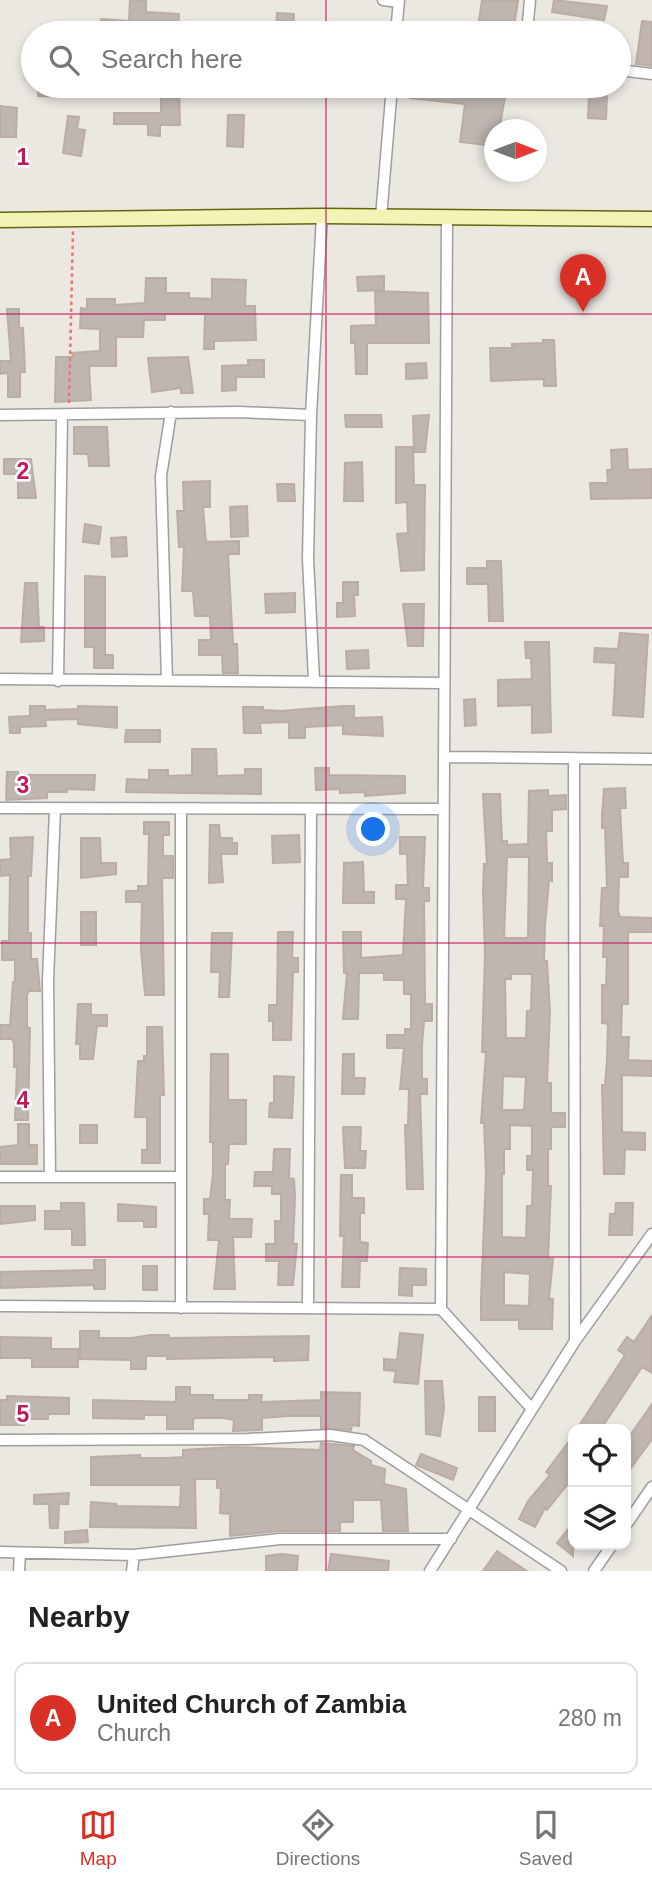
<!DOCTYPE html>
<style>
body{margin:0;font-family:Arial,sans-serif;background:#f2f2f2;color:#222}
.controls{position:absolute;right:21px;bottom:21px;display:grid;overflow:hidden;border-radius:14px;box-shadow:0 4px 10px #0003}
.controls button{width:63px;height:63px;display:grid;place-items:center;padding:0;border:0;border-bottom:2px solid #e0e0e0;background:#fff;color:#222;font:35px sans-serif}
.compass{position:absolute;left:484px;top:119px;width:63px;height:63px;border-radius:50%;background:#fff;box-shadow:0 4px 10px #0003;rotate:90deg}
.you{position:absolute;left:374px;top:830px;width:24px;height:24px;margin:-18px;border:5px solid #fff;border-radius:50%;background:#1a73e8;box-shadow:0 0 0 10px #1a73e833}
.badge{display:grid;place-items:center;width:46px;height:46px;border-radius:50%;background:#d93025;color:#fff;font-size:23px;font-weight:700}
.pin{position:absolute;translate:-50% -58px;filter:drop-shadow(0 2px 4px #0008)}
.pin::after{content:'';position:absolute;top:37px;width:24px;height:21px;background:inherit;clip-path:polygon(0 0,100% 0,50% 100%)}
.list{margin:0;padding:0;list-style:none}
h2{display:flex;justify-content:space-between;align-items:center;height:91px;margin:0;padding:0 28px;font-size:30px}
h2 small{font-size:23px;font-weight:400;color:#767676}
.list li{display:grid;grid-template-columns:46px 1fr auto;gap:21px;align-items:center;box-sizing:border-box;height:112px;margin:0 14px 14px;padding:0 14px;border:2px solid #e0e0e0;border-radius:14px}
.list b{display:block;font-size:26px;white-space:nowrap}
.list p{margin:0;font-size:23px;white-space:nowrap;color:#767676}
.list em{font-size:23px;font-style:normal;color:#767676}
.icon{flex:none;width:38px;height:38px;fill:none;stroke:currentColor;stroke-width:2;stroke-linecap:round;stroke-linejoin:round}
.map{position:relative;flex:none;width:652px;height:1571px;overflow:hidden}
.search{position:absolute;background:#fff;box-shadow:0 4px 10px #0003;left:21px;right:21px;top:21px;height:77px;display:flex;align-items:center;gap:18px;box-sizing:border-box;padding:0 24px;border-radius:38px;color:#767676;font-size:26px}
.sheet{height:217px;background:#fff}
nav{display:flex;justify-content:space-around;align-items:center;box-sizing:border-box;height:98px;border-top:2px solid #e0e0e0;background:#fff;font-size:19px;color:#767676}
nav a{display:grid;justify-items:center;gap:4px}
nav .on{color:#d93025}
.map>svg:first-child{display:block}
.building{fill:#bfb6b1;stroke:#bcada4;stroke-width:2;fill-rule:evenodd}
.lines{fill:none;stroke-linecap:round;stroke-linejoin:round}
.minor-casing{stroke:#9e9e9e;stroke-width:13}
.secondary-casing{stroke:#62660d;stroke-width:17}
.path{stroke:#ed7570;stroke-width:2.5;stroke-dasharray:3.5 3.5;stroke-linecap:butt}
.minor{stroke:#fff;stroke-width:10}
.secondary{stroke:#f3f2b7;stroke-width:14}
.grid{fill:none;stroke:#c2185b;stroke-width:2;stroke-opacity:0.55}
.grid-label{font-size:23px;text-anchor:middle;font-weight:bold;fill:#c2185b;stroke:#fff;stroke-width:5;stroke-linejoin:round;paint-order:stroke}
</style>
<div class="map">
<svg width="652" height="1571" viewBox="0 0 652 1571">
<rect width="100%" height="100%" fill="#ebe7e1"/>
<path class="building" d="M 130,0 L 146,1 L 146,12 L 179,14 L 178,33 L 100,33 L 101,19 L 129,21 Z
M 482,0 L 518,1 L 514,26 L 479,20 Z
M 554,0 L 607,6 L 604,20 L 552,12 Z
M 277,13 L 294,14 L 293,33 L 276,33 Z
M 642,21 L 652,22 L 652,66 L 636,64 Z
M 38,86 L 82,86 L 82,97 L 38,96 Z
M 161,86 L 179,86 L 180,125 L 160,125 L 160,136 L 148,135 L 148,124 L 114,124 L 114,113 L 161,113 Z
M 411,86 L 455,86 L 506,92 L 499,130 L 494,130 L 494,146 L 460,142 L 465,104 L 410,98 Z
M 589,95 L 607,95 L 606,119 L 588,118 Z
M 0,106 L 17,108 L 16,137 L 0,137 Z
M 228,115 L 244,115 L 243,147 L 227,146 Z
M 68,116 L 79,117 L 77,129 L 85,130 L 81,156 L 63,153 Z
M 384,276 L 384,290 L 358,291 L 357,277 Z
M 146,278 L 166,278 L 166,293 L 189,293 L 189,298 L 212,299 L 212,279 L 246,280 L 245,306 L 255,306 L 256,340 L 214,341 L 214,349 L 204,349 L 205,314 L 165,314 L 165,320 L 144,320 L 143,337 L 116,337 L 116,366 L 89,366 L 91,400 L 55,402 L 56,357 L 73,357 L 72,353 L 100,351 L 100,329 L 80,328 L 81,308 L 87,309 L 87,299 L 115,299 L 115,305 L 145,303 Z
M 375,291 L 428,293 L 429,343 L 367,343 L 367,374 L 356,374 L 355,343 L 351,343 L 351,326 L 376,325 Z
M 7,309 L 19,309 L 19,328 L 23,328 L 25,372 L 20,372 L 20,397 L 8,397 L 8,373 L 0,374 L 0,361 L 11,361 Z
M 543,340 L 554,340 L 556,386 L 544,386 L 544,379 L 491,381 L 490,348 L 512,348 L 512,344 L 543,343 Z
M 188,357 L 193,393 L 181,393 L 181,388 L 152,392 L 148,358 Z
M 248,360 L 264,360 L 264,377 L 236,377 L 236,390 L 222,391 L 222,366 L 248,365 Z
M 426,363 L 427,378 L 406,379 L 406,364 Z
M 345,415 L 381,415 L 382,427 L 346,427 Z
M 429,415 L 425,452 L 414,452 L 413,416 Z
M 74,427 L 107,427 L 109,466 L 89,466 L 88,454 L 74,454 Z
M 396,447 L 413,447 L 414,485 L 425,485 L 424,570 L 401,571 L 397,534 L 408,533 L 407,502 L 396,503 Z
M 627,449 L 628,470 L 652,469 L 652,498 L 591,499 L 590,483 L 608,483 L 607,470 L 612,470 L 611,450 Z
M 4,459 L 31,459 L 36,498 L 18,498 L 18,474 L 4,474 Z
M 362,462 L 363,501 L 344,501 L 345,463 Z
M 210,481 L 210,507 L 203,507 L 206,542 L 239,541 L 239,554 L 228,554 L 233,644 L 237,644 L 238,673 L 223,673 L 222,655 L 199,655 L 199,640 L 211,640 L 210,616 L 195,616 L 193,591 L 182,591 L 184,546 L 179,547 L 177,511 L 184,511 L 183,482 Z
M 277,484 L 294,484 L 295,501 L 278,501 Z
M 247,506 L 248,536 L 231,537 L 230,507 Z
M 85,524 L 101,527 L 99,544 L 83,542 Z
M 126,537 L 127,556 L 112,557 L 111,538 Z
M 487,561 L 501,561 L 503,621 L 489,621 L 488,584 L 467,584 L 467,568 L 487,568 Z
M 85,576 L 105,577 L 105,655 L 113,655 L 113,668 L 94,668 L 94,647 L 85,647 Z
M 343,582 L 358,582 L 358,595 L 354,595 L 355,616 L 337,617 L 337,603 L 343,603 Z
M 25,583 L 37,583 L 39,627 L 44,627 L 44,641 L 21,642 Z
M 295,593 L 295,612 L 266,613 L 265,594 Z
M 403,604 L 424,604 L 423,646 L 408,646 Z
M 620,633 L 648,635 L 643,717 L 613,715 L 616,663 L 594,662 L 595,648 L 618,649 Z
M 525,642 L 549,642 L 551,732 L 532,733 L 532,705 L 498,706 L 498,680 L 532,679 L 531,658 L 526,658 Z
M 368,650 L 369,668 L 347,669 L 346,651 Z
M 475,699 L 476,725 L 465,726 L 464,700 Z
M 30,706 L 45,706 L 45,710 L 78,709 L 78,706 L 117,707 L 117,728 L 78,724 L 78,719 L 45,720 L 46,726 L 20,727 L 20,733 L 10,733 L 9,717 L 30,716 Z
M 343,706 L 354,706 L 354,718 L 382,717 L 383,736 L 343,734 L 343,725 L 305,727 L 305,738 L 289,738 L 289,722 L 260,723 L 261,733 L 244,733 L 243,707 L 263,707 L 263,710 L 281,711 Z
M 126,730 L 160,730 L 160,742 L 125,742 Z
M 192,749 L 216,749 L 217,776 L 245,775 L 245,769 L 261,769 L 261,794 L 126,792 L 127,779 L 149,780 L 149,770 L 168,770 L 168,776 L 192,775 Z
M 315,768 L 329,768 L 329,775 L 405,776 L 405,793 L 365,796 L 365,792 L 340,793 L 340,789 L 316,790 Z
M 7,772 L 18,772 L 18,775 L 95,775 L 94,790 L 67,789 L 67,792 L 47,792 L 47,798 L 6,800 Z
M 625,788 L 626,808 L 620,808 L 623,863 L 628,863 L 628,877 L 619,877 L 618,911 L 620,917 L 652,918 L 652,932 L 628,932 L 628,1004 L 622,1004 L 621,1037 L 629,1037 L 628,1060 L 652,1061 L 652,1076 L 622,1075 L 622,1132 L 645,1133 L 645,1150 L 625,1149 L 624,1174 L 604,1174 L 602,1085 L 605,1085 L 607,1060 L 608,1024 L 602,1023 L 602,985 L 606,985 L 607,957 L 603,957 L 604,926 L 600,926 L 602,888 L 607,888 L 605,827 L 602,828 L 602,815 L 604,789 Z
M 548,790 L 548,796 L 566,795 L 566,809 L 552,810 L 552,831 L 546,831 L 547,863 L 552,863 L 552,881 L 549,881 L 545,926 L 544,961 L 547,961 L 550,1011 L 547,1083 L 551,1083 L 551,1113 L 565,1113 L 565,1127 L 551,1127 L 551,1149 L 548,1149 L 548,1186 L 551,1186 L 548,1259 L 553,1259 L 549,1299 L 553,1299 L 552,1329 L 519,1329 L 519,1320 L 481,1320 L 481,1298 L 486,1174 L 484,1123 L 481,1123 L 486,1052 L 482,1052 L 485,954 L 483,892 L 484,864 L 487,864 L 483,794 L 500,794 L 502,841 L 507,841 L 507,845 L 528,844 L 529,791 ZM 507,857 L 529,857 L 528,938 L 504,938 ZM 511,974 L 532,974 L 531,1011 L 527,1011 L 526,1038 L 506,1038 L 505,979 L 511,979 ZM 503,1076 L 526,1077 L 524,1110 L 502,1110 ZM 510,1125 L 532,1126 L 532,1156 L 527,1156 L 527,1170 L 533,1170 L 532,1206 L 527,1206 L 526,1238 L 502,1237 L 502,1174 L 504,1174 L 504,1149 L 510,1149 ZM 504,1272 L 530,1274 L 529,1306 L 504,1305 Z
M 144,822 L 169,822 L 169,835 L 163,835 L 163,856 L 173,856 L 173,878 L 162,878 L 164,995 L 145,995 L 141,949 L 142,902 L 126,902 L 126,891 L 138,891 L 138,886 L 148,886 L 149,834 L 144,834 Z
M 210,825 L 219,825 L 220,838 L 232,838 L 232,843 L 237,843 L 237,854 L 221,854 L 223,882 L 209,883 Z
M 299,835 L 300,862 L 273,863 L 272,836 Z
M 33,837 L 31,876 L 28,876 L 28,933 L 31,933 L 31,959 L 37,959 L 40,991 L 29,991 L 27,995 L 27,1028 L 30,1028 L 28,1120 L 15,1120 L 17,1067 L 14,1067 L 14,1043 L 12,1039 L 0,1039 L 0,1025 L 10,1025 L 13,982 L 15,982 L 15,960 L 2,960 L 2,941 L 9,941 L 10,875 L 0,876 L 0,860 L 11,859 L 10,838 Z
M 400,837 L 425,837 L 423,888 L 429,888 L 429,901 L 424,901 L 425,1004 L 432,1004 L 432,1021 L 424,1021 L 422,1045 L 422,1079 L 427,1079 L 427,1094 L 420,1094 L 423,1189 L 407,1189 L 405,1125 L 408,1125 L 409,1089 L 400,1089 L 404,1048 L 387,1048 L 387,1035 L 405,1035 L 405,1029 L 411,1029 L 411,994 L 404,994 L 404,980 L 384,980 L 384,973 L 359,973 L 358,1019 L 343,1019 L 347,973 L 344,973 L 343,932 L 361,932 L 361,958 L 403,955 L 406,899 L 396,899 L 396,885 L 408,885 L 407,854 L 400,854 Z
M 81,838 L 100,838 L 101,863 L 116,863 L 116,874 L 81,878 Z
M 363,862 L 364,892 L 374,892 L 374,903 L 343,903 L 344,863 Z
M 81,912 L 96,912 L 96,945 L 81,945 Z
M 278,932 L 293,932 L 292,958 L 298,958 L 298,972 L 293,972 L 291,1040 L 273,1040 L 273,1021 L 269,1021 L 269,1005 L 277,1005 Z
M 212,933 L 232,933 L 229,997 L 219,997 L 220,972 L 211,972 Z
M 78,1004 L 91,1004 L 91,1015 L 107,1015 L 107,1026 L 97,1026 L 93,1059 L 80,1059 L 80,1044 L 76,1044 Z
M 147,1027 L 162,1027 L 164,1095 L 160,1095 L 160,1163 L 142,1163 L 142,1150 L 147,1150 L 147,1117 L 135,1117 L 138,1061 L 144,1061 L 144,1056 L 147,1056 Z
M 211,1054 L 228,1054 L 228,1100 L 246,1100 L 246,1144 L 229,1144 L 228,1164 L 225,1164 L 225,1200 L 230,1200 L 229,1219 L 252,1219 L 251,1237 L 233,1237 L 235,1289 L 214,1289 L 219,1240 L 208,1240 L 209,1214 L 204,1214 L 204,1199 L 210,1199 L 213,1174 L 213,1142 L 210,1142 Z
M 343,1054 L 354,1054 L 354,1078 L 365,1078 L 364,1094 L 342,1094 Z
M 274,1076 L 294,1077 L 292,1118 L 269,1117 L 270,1103 L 274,1103 Z
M 18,1124 L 29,1124 L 29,1145 L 37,1145 L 37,1164 L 0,1164 L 0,1147 L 18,1145 Z
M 80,1125 L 97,1125 L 97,1143 L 80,1143 Z
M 343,1127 L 361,1127 L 360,1151 L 366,1151 L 365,1168 L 345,1168 Z
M 274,1149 L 290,1149 L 289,1178 L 294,1179 L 295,1197 L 293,1244 L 297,1244 L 293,1285 L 278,1285 L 279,1261 L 266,1261 L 266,1244 L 275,1244 L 275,1221 L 281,1221 L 281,1194 L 272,1194 L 272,1186 L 254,1186 L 255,1172 L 273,1172 Z
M 341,1175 L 352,1175 L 352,1198 L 364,1198 L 364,1213 L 360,1213 L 360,1242 L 368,1243 L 367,1261 L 360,1261 L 359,1287 L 342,1287 L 344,1236 L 340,1236 Z
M 61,1203 L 84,1203 L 85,1245 L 72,1245 L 72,1229 L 45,1229 L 45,1211 L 61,1211 Z
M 616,1203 L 633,1203 L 632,1235 L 609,1235 L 610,1214 L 615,1214 Z
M 118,1204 L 156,1207 L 156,1227 L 144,1227 L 144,1221 L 118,1221 Z
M 0,1206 L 35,1206 L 35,1220 L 0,1224 Z
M 94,1260 L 105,1260 L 105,1289 L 94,1289 L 94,1285 L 0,1288 L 0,1272 L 94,1270 Z
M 143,1266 L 157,1266 L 157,1290 L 143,1290 Z
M 400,1268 L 426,1269 L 426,1285 L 412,1285 L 412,1296 L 399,1295 Z
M 652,1315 L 652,1373 L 642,1367 L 601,1429 L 577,1429 L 625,1355 L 618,1350 L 627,1337 L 634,1342 Z
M 80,1331 L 99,1331 L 99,1338 L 132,1338 L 151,1335 L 169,1335 L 169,1338 L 309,1336 L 308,1360 L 274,1361 L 274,1357 L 167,1359 L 167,1356 L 146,1356 L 146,1369 L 131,1369 L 131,1360 L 80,1359 Z
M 400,1333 L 423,1335 L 418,1384 L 394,1382 L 396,1371 L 384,1370 L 384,1359 L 397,1360 Z
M 0,1337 L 51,1338 L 51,1349 L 78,1349 L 78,1367 L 32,1367 L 32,1358 L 0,1358 Z
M 425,1381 L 442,1381 L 444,1408 L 440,1436 L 426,1434 Z
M 176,1387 L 190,1387 L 190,1395 L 213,1395 L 213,1400 L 249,1400 L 249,1395 L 262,1395 L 261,1402 L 321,1400 L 321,1392 L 360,1393 L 359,1426 L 352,1425 L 351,1430 L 321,1428 L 321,1416 L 288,1416 L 262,1418 L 262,1430 L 233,1431 L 234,1420 L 224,1418 L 196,1418 L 193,1419 L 193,1429 L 167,1429 L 167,1415 L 144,1415 L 144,1419 L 93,1418 L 93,1400 L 176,1402 Z
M 7,1396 L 69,1398 L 69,1414 L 48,1414 L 48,1419 L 24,1419 L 24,1425 L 0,1425 L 0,1400 L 7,1400 Z
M 479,1397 L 495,1397 L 495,1431 L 479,1431 Z
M 652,1404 L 652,1439 L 626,1475 L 626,1441 Z
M 573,1436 L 573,1464 L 566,1475 L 571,1480 L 547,1510 L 545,1508 L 535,1527 L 519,1519 L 528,1501 L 550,1475 L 546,1472 Z
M 321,1443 L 354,1446 L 353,1450 L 371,1461 L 371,1465 L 385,1469 L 384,1484 L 406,1489 L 408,1531 L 383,1531 L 381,1500 L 353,1500 L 353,1522 L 340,1522 L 340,1531 L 280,1531 L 230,1536 L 230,1514 L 220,1513 L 221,1488 L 217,1488 L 217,1479 L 195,1479 L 196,1528 L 90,1527 L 91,1502 L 116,1504 L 116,1506 L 180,1507 L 181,1485 L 91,1485 L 91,1457 L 140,1455 L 140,1458 L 166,1458 L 183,1457 L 183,1450 L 233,1447 L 320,1450 Z
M 421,1454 L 457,1468 L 453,1480 L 416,1465 Z
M 69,1493 L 68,1504 L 59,1504 L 58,1528 L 50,1528 L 49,1504 L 34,1504 L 34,1495 Z
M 573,1523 L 573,1556 L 557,1543 Z
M 87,1530 L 88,1542 L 65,1543 L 65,1532 Z
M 497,1551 L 527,1571 L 483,1571 Z
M 282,1554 L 298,1556 L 297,1571 L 266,1571 L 266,1556 Z
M 331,1554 L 389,1561 L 388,1571 L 328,1571 Z"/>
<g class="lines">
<g class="minor-casing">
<path id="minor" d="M 383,0 L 399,2
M 396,33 L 399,0
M 527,33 L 530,0
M 619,70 L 652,74
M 381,217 L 392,86
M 447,217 L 441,1309 L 532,1409
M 0,415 L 239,412 L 311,415
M 0,679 L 444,683
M 167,680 L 161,476 L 171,412
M 314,680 L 308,559 L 311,415 L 322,216
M 58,681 L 62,415
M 446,757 L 652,759
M 574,758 L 575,1341
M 0,808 L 443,809
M 181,810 L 181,1308
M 50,1176 L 48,980 L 55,809
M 0,1177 L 179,1177
M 0,1306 L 441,1309
M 308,1307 L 311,811
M 0,1440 L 248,1439 L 330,1435 L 364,1440 L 561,1571
M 626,1525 L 652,1487
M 0,1552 L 134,1555 L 280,1539 L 451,1539
M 19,1571 L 20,1553
M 132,1571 L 134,1555
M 430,1571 L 575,1341 L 652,1234
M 594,1571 L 612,1545"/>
</g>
<g class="secondary-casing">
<path id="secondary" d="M 0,220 L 322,216 L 652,219"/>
</g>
<path class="path" d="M 69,403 L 73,231"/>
<use href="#minor" class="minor"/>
<use href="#secondary" class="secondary"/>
</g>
<path class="grid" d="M 326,0 L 326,33M 326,86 L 326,1571M 0,314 L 652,314M 0,628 L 652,628M 0,943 L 652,943M 0,1257 L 652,1257"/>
<g class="grid-label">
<text x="23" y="165">1</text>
<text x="23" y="479">2</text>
<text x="23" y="793">3</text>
<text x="23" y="1108">4</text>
<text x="23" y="1422">5</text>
</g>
</svg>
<div class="controls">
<button><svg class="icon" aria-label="locate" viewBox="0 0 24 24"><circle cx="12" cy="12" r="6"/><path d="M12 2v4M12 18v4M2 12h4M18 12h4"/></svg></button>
<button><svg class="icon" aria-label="layers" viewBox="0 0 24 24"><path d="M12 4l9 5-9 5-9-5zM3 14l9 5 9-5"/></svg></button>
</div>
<svg class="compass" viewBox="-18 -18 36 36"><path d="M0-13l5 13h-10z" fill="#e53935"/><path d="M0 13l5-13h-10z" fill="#767676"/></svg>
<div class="you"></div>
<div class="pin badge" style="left:583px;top:312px">A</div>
<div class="search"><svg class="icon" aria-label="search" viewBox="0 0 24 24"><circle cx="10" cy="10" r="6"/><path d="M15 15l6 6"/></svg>Search here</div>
</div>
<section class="sheet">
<h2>Nearby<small></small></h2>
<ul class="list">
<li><span class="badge">A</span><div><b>United Church of Zambia</b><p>Church</p></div><em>280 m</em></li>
</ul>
</section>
<nav>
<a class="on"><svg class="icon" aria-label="map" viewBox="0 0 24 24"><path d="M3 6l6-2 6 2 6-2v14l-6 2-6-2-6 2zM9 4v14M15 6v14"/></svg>Map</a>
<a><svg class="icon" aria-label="directions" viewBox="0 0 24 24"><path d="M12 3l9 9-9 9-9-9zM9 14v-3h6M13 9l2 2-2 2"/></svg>Directions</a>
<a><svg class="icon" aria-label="saved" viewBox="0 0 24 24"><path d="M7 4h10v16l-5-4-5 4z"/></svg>Saved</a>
</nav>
